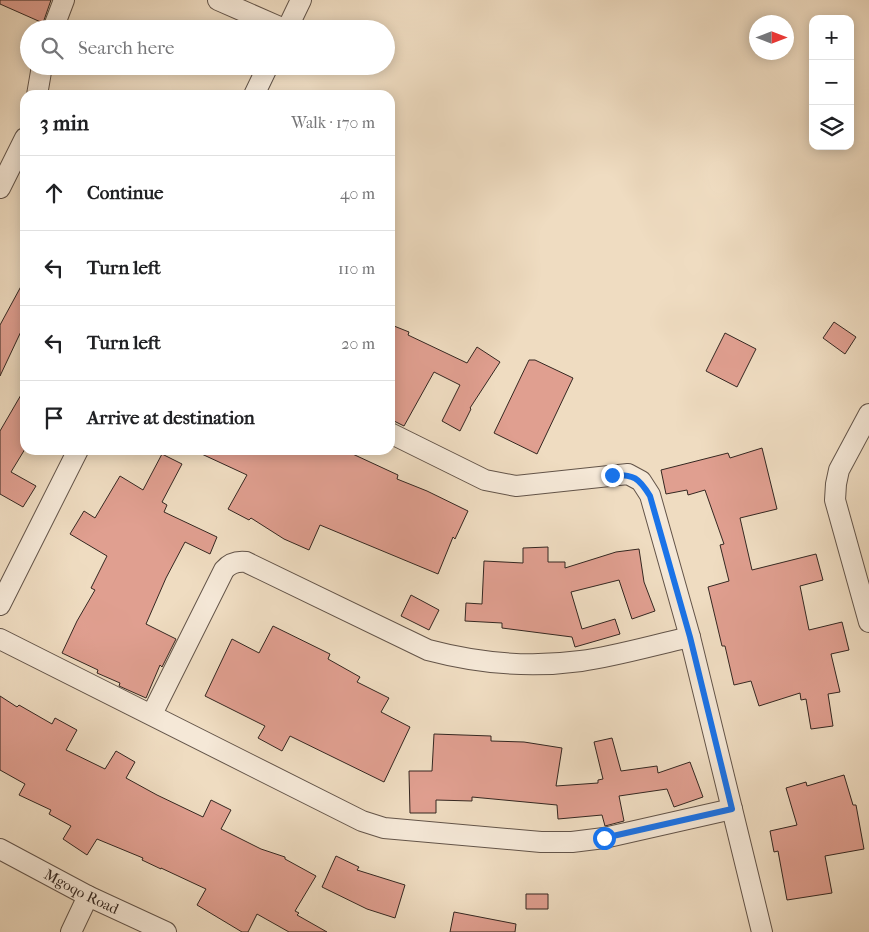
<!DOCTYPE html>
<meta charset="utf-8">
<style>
body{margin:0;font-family:"IM FELL French Canon",serif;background:#f6f6f6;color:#202124}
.controls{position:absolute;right:15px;top:15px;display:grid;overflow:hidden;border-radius:10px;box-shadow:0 2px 12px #0003}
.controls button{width:45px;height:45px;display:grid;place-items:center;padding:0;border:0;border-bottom:1px solid #e0e0e0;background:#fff;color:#202124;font:25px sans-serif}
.compass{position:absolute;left:749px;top:15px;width:45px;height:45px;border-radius:50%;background:#fff;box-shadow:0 2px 12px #0003;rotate:90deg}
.stop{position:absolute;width:15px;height:15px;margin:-11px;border:4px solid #1a73e8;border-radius:50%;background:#fff}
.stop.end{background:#1a73e8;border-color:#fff;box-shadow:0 1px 5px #0008}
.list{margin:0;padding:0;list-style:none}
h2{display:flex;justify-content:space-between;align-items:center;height:65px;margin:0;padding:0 20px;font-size:21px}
h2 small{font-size:16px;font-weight:400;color:#757577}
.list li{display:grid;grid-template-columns:32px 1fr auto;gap:15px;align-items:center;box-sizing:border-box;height:75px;padding:0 20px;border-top:1px solid #e0e0e0}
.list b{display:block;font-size:19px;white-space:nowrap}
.list em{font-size:16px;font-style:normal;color:#757577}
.icon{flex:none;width:28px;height:28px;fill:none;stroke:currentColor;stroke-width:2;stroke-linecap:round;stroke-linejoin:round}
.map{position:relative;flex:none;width:869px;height:932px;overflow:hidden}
.search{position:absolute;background:#fff;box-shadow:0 2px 12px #0003;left:20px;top:20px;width:375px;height:55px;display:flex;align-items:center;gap:12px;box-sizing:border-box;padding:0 18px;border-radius:28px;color:#757577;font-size:19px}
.panel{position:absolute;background:#fff;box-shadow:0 2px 12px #0003;left:20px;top:90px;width:375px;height:365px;border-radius:15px}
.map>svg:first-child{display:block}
.building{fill:#e09f90;stroke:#342721}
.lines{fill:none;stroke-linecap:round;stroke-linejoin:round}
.minor-casing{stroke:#635449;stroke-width:22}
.minor{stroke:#f5e8d7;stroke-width:20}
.route{stroke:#1a73e8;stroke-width:6}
.labels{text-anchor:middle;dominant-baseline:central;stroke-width:4;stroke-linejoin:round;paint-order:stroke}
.street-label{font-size:15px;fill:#342721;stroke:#f5e8d7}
</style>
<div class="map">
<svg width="869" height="932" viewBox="0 0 869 932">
<rect width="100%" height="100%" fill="#efdcc1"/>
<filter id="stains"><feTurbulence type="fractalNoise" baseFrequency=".004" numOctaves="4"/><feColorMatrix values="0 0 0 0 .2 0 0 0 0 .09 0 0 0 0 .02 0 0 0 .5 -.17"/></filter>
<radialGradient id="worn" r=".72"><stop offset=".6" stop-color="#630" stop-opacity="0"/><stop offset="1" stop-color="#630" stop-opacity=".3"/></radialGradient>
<path class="building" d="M 0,0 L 51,0 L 43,23 L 0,4 Z
M 25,279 L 25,323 L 0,376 L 0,325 Z
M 834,322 L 856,337 L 845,354 L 823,338 Z
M 394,326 L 409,332 L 408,335 L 467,363 L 477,347 L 500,362 L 470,408 L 471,409 L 460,431 L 442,421 L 460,385 L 434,372 L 404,426 L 390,419 L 390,336 Z
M 725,333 L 756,349 L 737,387 L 706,371 Z
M 529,360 L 535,360 L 573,378 L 537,454 L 494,433 Z
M 25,388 L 25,449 L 11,472 L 36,486 L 23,507 L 0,494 L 0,431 Z
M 762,448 L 777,509 L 740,518 L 752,570 L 816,554 L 823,580 L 800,586 L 809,630 L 842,622 L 849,650 L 831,654 L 840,692 L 828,694 L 833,726 L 811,729 L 806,699 L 801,700 L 800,693 L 759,706 L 751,681 L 734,685 L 725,646 L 722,646 L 708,587 L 729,581 L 720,545 L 724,544 L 705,490 L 688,495 L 687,490 L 666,494 L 661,470 L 728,453 L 730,458 Z
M 193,450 L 344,450 L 398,475 L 397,479 L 427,491 L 468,511 L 455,539 L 453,537 L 438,574 L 320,525 L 309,550 L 284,539 L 251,518 L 249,520 L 228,509 L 247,475 Z
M 162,454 L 182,464 L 162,502 L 167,505 L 164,512 L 217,537 L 210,554 L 185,542 L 166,578 L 146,624 L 176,639 L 162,667 L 160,665 L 146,698 L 119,686 L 120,683 L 97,673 L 98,670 L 62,653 L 77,621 L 95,590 L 91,588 L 107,556 L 70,534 L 84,511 L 95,518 L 120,476 L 143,490 Z
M 548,547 L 548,562 L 565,562 L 565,568 L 616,552 L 639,549 L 644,582 L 655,611 L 632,619 L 619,580 L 571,592 L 582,629 L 615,619 L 620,634 L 575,647 L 572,637 L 502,628 L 502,623 L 465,621 L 466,603 L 482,604 L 484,561 L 523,563 L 523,548 Z
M 411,595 L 439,610 L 429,630 L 401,616 Z
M 273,626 L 330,654 L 328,659 L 360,677 L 357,682 L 389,698 L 381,712 L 410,727 L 384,782 L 290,736 L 282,751 L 258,738 L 265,726 L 205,696 L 232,639 L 259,653 Z
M 0,696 L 17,707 L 19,705 L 52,724 L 55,718 L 77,730 L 66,750 L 105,769 L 116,751 L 135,762 L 126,778 L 157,795 L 203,817 L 211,800 L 231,810 L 221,829 L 261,849 L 285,857 L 285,859 L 316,876 L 295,911 L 299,913 L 297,915 L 327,932 L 289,932 L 257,914 L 248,932 L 242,932 L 197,905 L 206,889 L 161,868 L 161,869 L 142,860 L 143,858 L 97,839 L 87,855 L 63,839 L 71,826 L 49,814 L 51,810 L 19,795 L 25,784 L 0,770 Z
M 434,734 L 491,736 L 491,741 L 524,742 L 562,748 L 556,786 L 598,783 L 598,780 L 603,779 L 594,742 L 612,738 L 621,771 L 657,766 L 658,773 L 690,762 L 703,797 L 674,807 L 667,789 L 619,796 L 624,821 L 605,826 L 602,815 L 558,819 L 557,805 L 472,797 L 472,801 L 436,800 L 436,813 L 410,813 L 409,771 L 432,771 Z
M 844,775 L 853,805 L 856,805 L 864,849 L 825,856 L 832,893 L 787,900 L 778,851 L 774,852 L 770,831 L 797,825 L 786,788 L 806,782 L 807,786 Z
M 336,856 L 359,867 L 357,870 L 405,885 L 395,918 L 367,909 L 322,887 Z
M 526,894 L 548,894 L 548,909 L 526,909 Z
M 454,912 L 516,924 L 515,932 L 450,932 Z"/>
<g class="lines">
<g class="minor-casing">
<g id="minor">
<path d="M 218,0 L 284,29"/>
<path d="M 53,29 L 64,0"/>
<path d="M 287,29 L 301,0"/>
<path d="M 37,95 L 42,66"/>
<path d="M 254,95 L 268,66"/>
<path d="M 0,188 L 25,138"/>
<path d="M 869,414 L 839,470 L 836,484 L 835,500 L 869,622"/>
<path d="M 390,433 L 485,480 L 516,486 L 628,474 L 641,481 L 650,495 L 690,637 L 762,932"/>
<path d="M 0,605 L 78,450"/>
<path d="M 0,639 L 362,821 L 384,828 L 541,842 L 572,842 L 604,838 L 732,809"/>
<path d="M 152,714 L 224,570 C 230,563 237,561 246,562 L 428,650 C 477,663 530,668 581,661 C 617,656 654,645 690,637"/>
<path id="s1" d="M 0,849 L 88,896 L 166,932"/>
<path d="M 71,932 L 88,896"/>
</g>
</g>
<use href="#minor" class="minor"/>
</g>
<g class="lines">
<path class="route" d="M 604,838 L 732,809 L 690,637 L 650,496 C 639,478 634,474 612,475"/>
</g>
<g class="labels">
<g class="street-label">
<text stroke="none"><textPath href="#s1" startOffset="92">Mgoqo Road</textPath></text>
</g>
</g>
<rect width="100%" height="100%" filter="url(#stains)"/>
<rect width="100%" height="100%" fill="url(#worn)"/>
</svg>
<div class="controls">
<button>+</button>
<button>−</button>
<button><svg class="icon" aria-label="layers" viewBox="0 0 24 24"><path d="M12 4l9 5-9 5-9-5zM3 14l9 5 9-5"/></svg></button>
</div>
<svg class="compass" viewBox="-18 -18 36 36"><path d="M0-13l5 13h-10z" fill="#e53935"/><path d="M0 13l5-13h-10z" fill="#757577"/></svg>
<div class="stop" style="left:604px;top:838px"></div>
<div class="stop end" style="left:612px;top:475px"></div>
<div class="search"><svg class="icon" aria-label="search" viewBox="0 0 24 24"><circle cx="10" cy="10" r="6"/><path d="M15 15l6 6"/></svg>Search here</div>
<section class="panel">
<h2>3 min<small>Walk · 170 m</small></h2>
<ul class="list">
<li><svg class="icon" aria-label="ahead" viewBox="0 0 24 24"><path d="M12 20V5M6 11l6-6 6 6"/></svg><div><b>Continue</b></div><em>40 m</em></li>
<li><svg class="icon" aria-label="left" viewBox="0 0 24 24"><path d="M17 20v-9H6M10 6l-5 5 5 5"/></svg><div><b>Turn left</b></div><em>110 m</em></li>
<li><svg class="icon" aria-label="left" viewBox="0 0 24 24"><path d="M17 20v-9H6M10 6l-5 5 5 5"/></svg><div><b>Turn left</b></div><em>20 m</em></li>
<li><svg class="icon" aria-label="arrive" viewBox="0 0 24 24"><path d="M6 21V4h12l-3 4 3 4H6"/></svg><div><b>Arrive at destination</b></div></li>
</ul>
</section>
</div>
